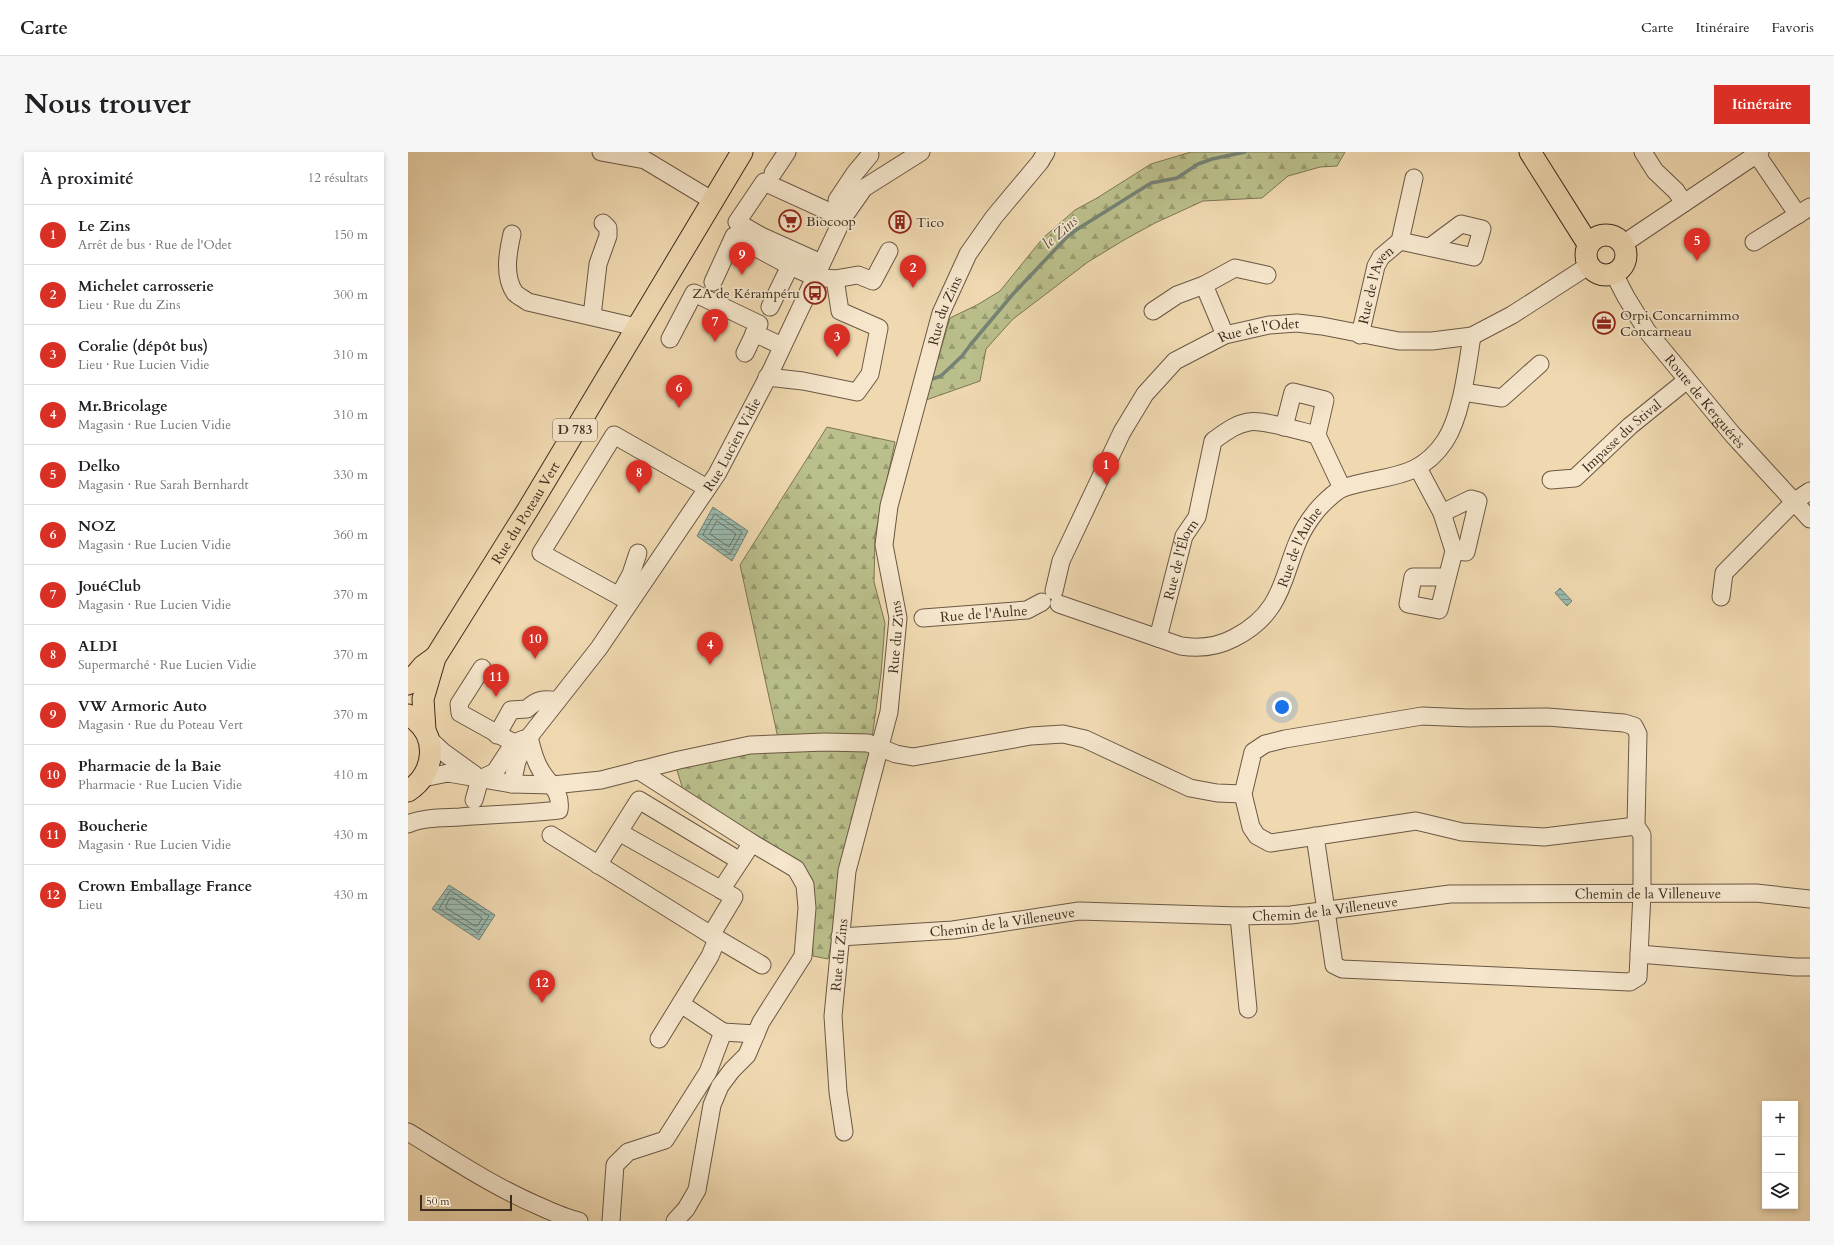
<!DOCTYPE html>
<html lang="fr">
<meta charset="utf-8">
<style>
body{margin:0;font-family:Cardo,serif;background:#f6f6f6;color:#202124}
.controls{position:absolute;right:12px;bottom:12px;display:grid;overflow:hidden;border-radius:0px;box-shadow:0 2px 6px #0003}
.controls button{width:36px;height:36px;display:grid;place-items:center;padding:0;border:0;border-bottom:1px solid #e0e0e0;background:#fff;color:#202124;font:20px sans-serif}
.scale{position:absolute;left:12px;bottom:10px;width:92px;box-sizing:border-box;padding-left:4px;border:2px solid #3e2d1f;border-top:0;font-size:11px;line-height:14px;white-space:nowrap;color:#3e2d1f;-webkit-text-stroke:3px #f5e6cc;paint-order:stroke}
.you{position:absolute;left:874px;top:555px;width:14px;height:14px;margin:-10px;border:3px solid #fff;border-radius:50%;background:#1a73e8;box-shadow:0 0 0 6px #1a73e833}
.badge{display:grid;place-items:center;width:26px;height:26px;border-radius:50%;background:#d93025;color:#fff;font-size:13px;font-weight:700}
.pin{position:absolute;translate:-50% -33px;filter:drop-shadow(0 1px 2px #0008)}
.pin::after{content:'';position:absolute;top:21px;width:14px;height:12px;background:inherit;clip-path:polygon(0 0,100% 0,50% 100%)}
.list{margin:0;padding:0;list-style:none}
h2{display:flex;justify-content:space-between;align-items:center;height:52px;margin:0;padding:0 16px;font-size:17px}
h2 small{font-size:13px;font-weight:400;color:#757577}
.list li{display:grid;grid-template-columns:26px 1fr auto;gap:12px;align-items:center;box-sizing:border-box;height:60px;padding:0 16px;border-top:1px solid #e0e0e0}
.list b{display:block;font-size:15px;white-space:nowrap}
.list p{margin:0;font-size:13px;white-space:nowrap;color:#757577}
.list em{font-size:13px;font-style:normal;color:#757577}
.icon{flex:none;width:22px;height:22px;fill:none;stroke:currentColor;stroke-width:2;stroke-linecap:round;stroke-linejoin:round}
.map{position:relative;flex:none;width:1402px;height:1069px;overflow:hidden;border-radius:0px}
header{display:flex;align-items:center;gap:24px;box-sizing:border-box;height:56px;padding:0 20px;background:#fff;border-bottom:1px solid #e0e0e0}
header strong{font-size:19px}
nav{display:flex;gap:22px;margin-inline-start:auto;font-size:14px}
.intro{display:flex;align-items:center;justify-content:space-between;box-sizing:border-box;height:96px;padding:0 24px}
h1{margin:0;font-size:28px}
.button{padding:10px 18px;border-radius:0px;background:#d93025;color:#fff;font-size:14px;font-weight:700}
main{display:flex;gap:24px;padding:0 24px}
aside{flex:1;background:#fff;border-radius:0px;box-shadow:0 2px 6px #0003}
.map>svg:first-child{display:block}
.forest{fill:url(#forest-firs);stroke:#7c7655}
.water{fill:url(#water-rules);stroke:#758275}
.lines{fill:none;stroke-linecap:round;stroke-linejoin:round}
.shore{stroke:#6c7467;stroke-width:1}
.stream{stroke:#758275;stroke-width:3.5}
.minor-casing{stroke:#6a5844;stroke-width:19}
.major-casing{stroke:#3e2d1f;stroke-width:23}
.minor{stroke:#f5e6cc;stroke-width:17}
.major{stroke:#f0d9b1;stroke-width:21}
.labels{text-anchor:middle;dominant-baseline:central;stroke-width:3.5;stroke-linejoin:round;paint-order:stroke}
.shield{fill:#f5e6cc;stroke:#756453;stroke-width:1}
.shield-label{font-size:13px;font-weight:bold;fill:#3e2d1f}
.poi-label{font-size:14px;fill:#3e2d1f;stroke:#f5e6cc;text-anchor:start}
.street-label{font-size:14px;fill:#3e2d1f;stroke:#f5e6cc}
.water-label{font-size:15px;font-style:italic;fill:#555043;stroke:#f5e6cc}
</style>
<header>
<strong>Carte</strong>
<nav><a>Carte</a><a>Itinéraire</a><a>Favoris</a></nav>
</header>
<div class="intro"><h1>Nous trouver</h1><a class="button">Itinéraire</a></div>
<main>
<aside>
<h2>À proximité<small>12 résultats</small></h2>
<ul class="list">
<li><span class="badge">1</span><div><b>Le Zins</b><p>Arrêt de bus · Rue de l'Odet</p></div><em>150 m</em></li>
<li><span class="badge">2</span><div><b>Michelet carrosserie</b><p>Lieu · Rue du Zins</p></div><em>300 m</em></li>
<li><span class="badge">3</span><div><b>Coralie (dépôt bus)</b><p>Lieu · Rue Lucien Vidie</p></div><em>310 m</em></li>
<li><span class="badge">4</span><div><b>Mr.Bricolage</b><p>Magasin · Rue Lucien Vidie</p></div><em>310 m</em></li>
<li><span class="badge">5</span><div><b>Delko</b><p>Magasin · Rue Sarah Bernhardt</p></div><em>330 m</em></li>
<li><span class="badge">6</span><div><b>NOZ</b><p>Magasin · Rue Lucien Vidie</p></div><em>360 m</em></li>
<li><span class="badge">7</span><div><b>JouéClub</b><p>Magasin · Rue Lucien Vidie</p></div><em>370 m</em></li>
<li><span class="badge">8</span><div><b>ALDI</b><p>Supermarché · Rue Lucien Vidie</p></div><em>370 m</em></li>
<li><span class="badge">9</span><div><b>VW Armoric Auto</b><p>Magasin · Rue du Poteau Vert</p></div><em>370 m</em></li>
<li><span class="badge">10</span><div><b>Pharmacie de la Baie</b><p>Pharmacie · Rue Lucien Vidie</p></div><em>410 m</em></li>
<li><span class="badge">11</span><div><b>Boucherie</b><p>Magasin · Rue Lucien Vidie</p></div><em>430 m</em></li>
<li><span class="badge">12</span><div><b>Crown Emballage France</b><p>Lieu</p></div><em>430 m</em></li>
</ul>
</aside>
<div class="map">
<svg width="1402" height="1069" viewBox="0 0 1402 1069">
<defs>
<pattern id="forest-firs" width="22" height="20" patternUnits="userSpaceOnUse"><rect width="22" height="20" fill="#babf8b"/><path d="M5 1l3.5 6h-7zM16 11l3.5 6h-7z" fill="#999c71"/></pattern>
<pattern id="water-rules" width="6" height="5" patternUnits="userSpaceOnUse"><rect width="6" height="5" fill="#9abaaf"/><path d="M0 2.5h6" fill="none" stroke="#7f988e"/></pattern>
</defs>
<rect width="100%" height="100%" fill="#f0d9b1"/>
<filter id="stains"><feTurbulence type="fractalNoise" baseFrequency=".005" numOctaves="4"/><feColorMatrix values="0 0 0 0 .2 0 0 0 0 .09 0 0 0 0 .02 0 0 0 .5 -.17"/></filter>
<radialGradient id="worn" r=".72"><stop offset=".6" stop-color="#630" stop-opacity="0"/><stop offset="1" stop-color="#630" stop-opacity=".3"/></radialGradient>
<path class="forest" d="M 783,0 L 937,0 L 929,14 L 912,15 L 880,24 L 854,46 L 795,49 L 747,71 L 716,88 L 680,110 L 605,167 L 578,197 L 572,229 L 518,248 L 542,166 L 569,153 L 592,139 L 635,86 L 667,58 L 689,46 L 743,12 Z
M 419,275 L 487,290 L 467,384 L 466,430 L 477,471 L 473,522 L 464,586 L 420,807 L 405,804 L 403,730 L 276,641 L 264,602 L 370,586 L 332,413 Z"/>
<path class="water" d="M 305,355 L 340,379 L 324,409 L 289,384 Z
M 1152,436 L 1164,449 L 1159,454 L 1147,441 Z
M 41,733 L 87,763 L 71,788 L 24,757 Z"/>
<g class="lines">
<path class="shore" d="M 307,362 L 334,380 L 322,402 L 295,383 Z
M 309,369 L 328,382 L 321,395 L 302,382 Z
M 43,739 L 81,764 L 70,781 L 31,757 L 41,740 Z
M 42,746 L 45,746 L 73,765 L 74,767 L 69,774 L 67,774 L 38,756 L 38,754 Z"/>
<path class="stream" d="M 521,228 L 533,224 L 554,204 L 563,192 L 605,142 L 659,85 L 668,78 L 743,31 L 769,26 L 790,12 L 804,7 L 837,0"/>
<g class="minor-casing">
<g id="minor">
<path d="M 193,0 L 237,8 L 305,49"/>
<path d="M 1235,0 L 1247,19 L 1268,39 L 1276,51"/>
<path d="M 1347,0 L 1390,63"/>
<path d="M 365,21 L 379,0"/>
<path d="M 429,48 L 447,21 L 462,3"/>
<path d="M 104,82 C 100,100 95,124 107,141 C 110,144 116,147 120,150 L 228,175"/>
<path d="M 992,89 L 1066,105 L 1074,77 L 1053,72 L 1022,95"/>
<path d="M 1346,90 L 1402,55"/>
<path d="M 1215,92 L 1352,0"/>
<path d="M 413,111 L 353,84 L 329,70 L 356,30 L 435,66"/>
<path id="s1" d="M 1206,122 L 1218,145 L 1239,179 L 1325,283 L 1402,367"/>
<path d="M 427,127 L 450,123 L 465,129 L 481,99"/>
<path d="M 305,130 L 326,84 L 382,114"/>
<path d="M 796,133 L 817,183"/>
<path d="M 745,159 L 769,143 L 796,133 L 827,116 L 859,123"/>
<path d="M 184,164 L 190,112 L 200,84 L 200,76 L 195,71"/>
<path d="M 346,181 L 374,194"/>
<path id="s2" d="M 952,183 L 968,114 L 973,105 L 992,89 L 1006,26"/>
<path d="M 262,187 L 286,141 L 351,172 L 337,201"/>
<path d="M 359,225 L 395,229 L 449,240 L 462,222 L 471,176 L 432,159 L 427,127 L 407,125 L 382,114 L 362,155"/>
<path d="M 1055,240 L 1094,246 L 1132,212"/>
<path d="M 876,275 L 885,240 L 917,248 L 909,283 L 934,336"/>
<path d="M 1010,316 L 1034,361 L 1046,399 L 1031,458 L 1000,452 L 1005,425 L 1039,425"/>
<path id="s3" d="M 1143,328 L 1167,326 L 1222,274 L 1279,228"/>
<path d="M 1034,361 L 1063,347 L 1070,349 L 1058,400 L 1046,399"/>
<path id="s4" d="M 646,439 L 653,409 L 714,280 L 737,242 L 767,209 L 817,183 L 861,173 L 889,171 L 914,174 L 991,189 L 1024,189 L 1064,184 L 1104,163 L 1180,114"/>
<path d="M 211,444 L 223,422 L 230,401"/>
<path d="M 1313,445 L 1316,421 L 1387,349 L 1402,339"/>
<path d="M 222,450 L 133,401 L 206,283 L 299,336"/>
<path id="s5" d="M 651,452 L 773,494 C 792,497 809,495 826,486 C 887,455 871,406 906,362 C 911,355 927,339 935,336 C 975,322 1010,330 1037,289 C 1054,263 1059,215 1064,184"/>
<path id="s6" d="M 515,466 L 619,458 L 634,450"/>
<path id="s7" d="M 750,486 L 776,384 L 789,365 L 805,289 C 816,281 827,272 841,270 C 853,267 895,280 909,283"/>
<path d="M 74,516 L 51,552 L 52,561 L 106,591"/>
<path d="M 89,583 L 103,558 L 119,557 C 128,548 136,546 149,549"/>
<path d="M 20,586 L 35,600 L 67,623"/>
<path d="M 230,618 L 344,691 L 313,738"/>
<path d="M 15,626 L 40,621 L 104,632 L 145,633 L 193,628 L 271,608 L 342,593 L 416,590 L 460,591 L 488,602 L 505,605 L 623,584 L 655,582 L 677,587 L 782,636 L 809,641 L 835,642"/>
<path d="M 72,627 L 87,620 L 106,591 L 116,587"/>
<path id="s8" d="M 104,632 L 109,609 L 121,585 L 191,496 L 309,322 L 362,221 L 435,66 L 456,36 L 513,0"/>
<path d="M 66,648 L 72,627"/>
<path d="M 0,672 C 16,665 35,666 52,665 C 85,662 118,662 151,658 C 154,638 140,632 132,617 C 126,607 124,597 121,585"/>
<path d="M 211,680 L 326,745 L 303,783"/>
<path d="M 143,683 L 303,783 L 354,813"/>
<path d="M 907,684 L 926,813 L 934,817 L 1222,830 L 1230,825 L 1234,741 L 1234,683 L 1228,674 L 1230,582 L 1226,574 L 1216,571 L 1139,565 L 1061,566 L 1014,564 L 877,587 L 857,592 L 845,600 L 835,642 L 843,675 L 849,684 L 862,691 L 1008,669 L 1054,680 L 1136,685 L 1228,674"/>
<path d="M 190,713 L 231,648 L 332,709"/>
<path d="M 831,764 L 840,857"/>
<path id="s9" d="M 432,785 L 545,778 L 671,759 L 831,764 L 883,763 L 1042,742 L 1348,741 L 1402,747"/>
<path d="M 1231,802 L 1387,815 L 1402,815"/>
<path d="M 273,852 L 315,880"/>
<path d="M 251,887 L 302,804 L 309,787"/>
<path d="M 0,980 C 43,1006 84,1034 131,1054 C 144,1060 157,1066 171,1069"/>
<path id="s10" d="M 436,980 L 430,940 L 425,864 L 439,719 L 481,560 L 490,466 L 476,393 L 481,354 L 533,161 L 560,102 L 586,65 L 632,10 L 638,0"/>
<path d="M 203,1069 L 207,1013 L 220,1000 L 257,988 L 300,920 L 315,880 L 348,882"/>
<path d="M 267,1069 L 278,1057 L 289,1038 L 304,953 L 312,934 L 324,918 L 339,903 L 353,870 L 395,804 L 399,756 L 397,733 L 388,717 L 344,691"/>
</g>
</g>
<g class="major-casing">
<g id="major">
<path d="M 1122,0 L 1180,92"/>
<circle cx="1198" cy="103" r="20"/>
<path d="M 0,532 L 15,514 L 26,506"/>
<path d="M 0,563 C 31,580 29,621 0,639"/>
<path id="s11" d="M 17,578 L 15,547 L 27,506 L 119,359 L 334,0"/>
</g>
</g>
<use href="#minor" class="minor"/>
<use href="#major" class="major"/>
</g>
<defs>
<g id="supermarket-ring" transform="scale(1.15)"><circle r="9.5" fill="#f5e6cc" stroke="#8f2418" stroke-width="1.5"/><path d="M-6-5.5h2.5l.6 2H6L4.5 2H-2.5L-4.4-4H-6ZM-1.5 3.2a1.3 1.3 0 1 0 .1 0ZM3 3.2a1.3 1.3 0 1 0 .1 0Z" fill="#8f2418"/></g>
<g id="building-ring" transform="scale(1.15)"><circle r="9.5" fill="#f5e6cc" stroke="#8f2418" stroke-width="1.5"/><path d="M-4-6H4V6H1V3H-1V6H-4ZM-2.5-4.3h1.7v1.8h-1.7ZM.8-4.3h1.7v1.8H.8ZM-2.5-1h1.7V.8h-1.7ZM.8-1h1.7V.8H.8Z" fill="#8f2418"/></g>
<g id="bus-ring" transform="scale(1.15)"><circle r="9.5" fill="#f5e6cc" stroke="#8f2418" stroke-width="1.5"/><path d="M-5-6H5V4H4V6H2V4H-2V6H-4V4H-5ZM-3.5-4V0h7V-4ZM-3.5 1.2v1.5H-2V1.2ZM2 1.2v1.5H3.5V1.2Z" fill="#8f2418"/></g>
<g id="office-ring" transform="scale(1.15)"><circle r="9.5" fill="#f5e6cc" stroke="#8f2418" stroke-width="1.5"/><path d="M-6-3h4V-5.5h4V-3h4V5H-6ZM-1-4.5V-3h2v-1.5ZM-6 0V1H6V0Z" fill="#8f2418"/></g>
</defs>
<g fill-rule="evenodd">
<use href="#supermarket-ring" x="382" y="69"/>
<use href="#building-ring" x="492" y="70"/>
<use href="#bus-ring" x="407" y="141"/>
<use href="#office-ring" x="1196" y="171"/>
</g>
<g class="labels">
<rect class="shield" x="145" y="267" width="44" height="22" rx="3"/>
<g class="shield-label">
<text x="167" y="278">D 783</text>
</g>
<g class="poi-label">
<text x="398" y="69">Biocoop</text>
<text x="508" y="70">Tico</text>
<text x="392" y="141" text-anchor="end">ZA de Kérampéru</text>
<text x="1212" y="163">Orpi Concarnimmo<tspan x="1212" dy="16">Concarneau</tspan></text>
</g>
<g class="street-label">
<text stroke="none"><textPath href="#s2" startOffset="53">Rue de l'Aven</textPath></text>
<text stroke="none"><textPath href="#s10" startOffset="838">Rue du Zins</textPath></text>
<text stroke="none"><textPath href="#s4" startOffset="353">Rue de l'Odet</textPath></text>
<text stroke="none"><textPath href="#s1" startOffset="157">Route de Kerguérès</textPath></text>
<text stroke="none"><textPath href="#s3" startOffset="87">Impasse du Stival</textPath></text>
<text stroke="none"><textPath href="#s8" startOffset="407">Rue Lucien Vidie</textPath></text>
<text stroke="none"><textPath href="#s11" startOffset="245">Rue du Poteau Vert</textPath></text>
<text stroke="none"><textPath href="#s5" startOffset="299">Rue de l'Aulne</textPath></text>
<text stroke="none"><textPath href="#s7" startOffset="82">Rue de l'Élorn</textPath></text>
<text stroke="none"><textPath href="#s6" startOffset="61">Rue de l'Aulne</textPath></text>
<text stroke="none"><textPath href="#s10" startOffset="502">Rue du Zins</textPath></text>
<text stroke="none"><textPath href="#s9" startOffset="811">Chemin de la Villeneuve</textPath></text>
<text stroke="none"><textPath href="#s9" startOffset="487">Chemin de la Villeneuve</textPath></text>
<text stroke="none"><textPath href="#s9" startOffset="163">Chemin de la Villeneuve</textPath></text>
<text stroke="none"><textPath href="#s10" startOffset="178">Rue du Zins</textPath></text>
</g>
<g class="water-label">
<text transform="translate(652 80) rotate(-42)">le Zins</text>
</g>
</g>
<rect width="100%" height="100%" filter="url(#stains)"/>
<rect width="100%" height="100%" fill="url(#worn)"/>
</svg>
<div class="controls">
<button>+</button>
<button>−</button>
<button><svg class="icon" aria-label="layers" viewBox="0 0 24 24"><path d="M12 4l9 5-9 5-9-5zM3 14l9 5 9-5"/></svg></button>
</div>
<div class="scale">50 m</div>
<div class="you"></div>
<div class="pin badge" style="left:698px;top:333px">1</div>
<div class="pin badge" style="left:505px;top:136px">2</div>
<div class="pin badge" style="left:429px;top:205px">3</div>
<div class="pin badge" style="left:302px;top:513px">4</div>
<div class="pin badge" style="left:1289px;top:109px">5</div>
<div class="pin badge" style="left:271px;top:256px">6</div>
<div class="pin badge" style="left:307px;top:190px">7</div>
<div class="pin badge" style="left:231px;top:341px">8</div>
<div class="pin badge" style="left:334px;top:123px">9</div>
<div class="pin badge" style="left:127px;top:507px">10</div>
<div class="pin badge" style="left:88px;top:545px">11</div>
<div class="pin badge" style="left:134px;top:851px">12</div>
</div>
</main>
